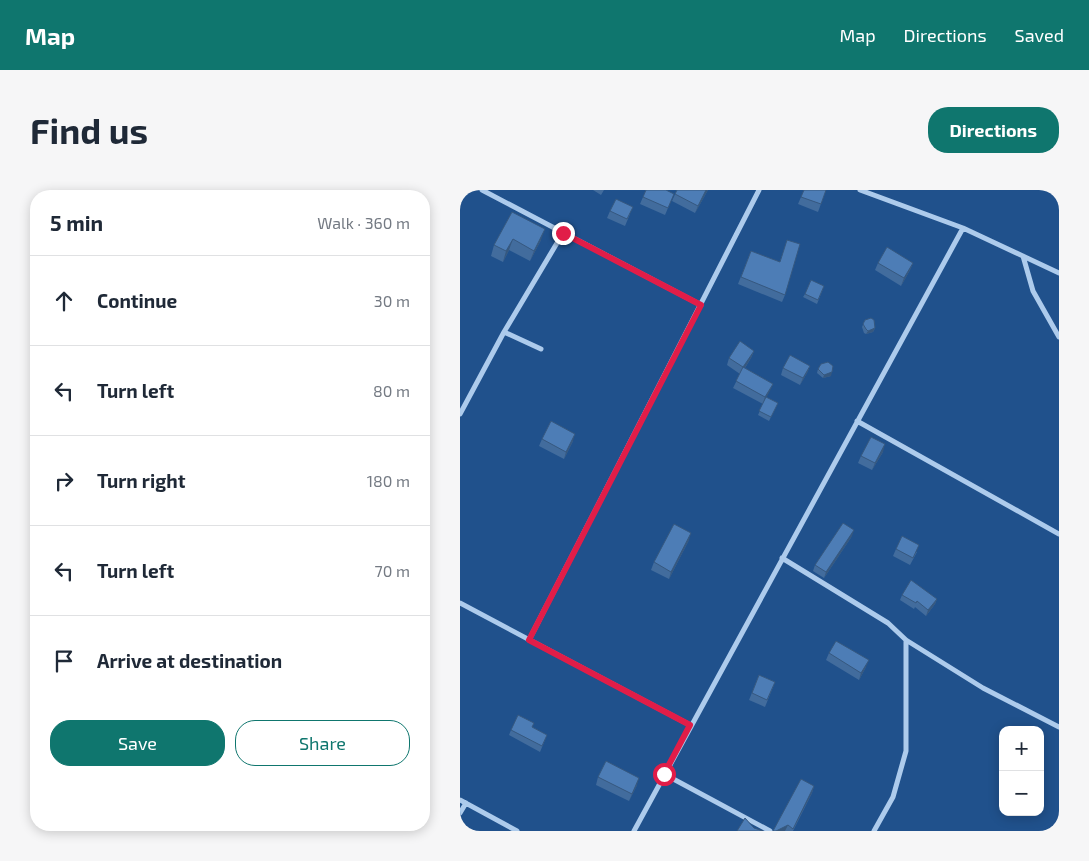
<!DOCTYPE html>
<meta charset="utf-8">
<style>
body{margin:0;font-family:"Exo 2",sans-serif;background:#f6f6f7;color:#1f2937}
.controls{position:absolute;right:15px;bottom:15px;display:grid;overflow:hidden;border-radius:10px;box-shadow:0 2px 12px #0003}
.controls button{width:45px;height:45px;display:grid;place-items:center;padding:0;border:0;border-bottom:1px solid #e0e1e3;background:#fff;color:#1f2937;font:25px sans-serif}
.stop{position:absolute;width:15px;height:15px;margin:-11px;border:4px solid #e11d48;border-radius:50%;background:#fff}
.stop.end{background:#e11d48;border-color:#fff;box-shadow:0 1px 5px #0008}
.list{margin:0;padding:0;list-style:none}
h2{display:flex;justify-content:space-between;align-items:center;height:65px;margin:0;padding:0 20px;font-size:21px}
h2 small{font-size:16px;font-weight:400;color:#747a83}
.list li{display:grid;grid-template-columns:32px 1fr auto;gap:15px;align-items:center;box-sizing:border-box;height:90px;padding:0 20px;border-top:1px solid #e0e1e3}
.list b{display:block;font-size:19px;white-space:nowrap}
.list em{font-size:16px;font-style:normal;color:#747a83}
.actions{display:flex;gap:10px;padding:15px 20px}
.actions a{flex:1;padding:11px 0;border:1px solid #0f766e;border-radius:20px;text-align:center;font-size:18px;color:#0f766e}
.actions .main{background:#0f766e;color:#fff}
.icon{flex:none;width:28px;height:28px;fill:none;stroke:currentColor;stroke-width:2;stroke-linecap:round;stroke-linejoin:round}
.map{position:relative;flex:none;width:599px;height:641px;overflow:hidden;border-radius:20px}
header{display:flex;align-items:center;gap:30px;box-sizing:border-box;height:70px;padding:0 25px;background:#0f766e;color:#fff}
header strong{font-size:24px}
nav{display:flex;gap:28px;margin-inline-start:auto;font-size:18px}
.intro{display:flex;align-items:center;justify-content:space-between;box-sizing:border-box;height:120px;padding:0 30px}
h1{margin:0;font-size:35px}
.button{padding:12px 22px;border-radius:20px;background:#0f766e;color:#fff;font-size:18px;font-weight:700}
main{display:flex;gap:30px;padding:0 30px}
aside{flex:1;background:#fff;border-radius:20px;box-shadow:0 2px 12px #0003}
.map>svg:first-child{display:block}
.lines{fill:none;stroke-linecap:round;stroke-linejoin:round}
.street{stroke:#adcbec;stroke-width:5}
.wall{fill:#426c9d}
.shaded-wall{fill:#36587f}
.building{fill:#4d7db6;stroke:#36587f}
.route{stroke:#e11d48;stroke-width:6}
</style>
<header>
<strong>Map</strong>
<nav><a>Map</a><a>Directions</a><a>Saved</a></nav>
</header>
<div class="intro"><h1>Find us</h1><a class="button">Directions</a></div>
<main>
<aside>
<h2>5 min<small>Walk · 360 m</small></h2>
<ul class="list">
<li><svg class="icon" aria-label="ahead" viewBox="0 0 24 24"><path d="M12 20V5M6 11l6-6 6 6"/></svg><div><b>Continue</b></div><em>30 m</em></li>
<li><svg class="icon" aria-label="left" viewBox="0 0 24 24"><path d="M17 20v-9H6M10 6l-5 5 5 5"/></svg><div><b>Turn left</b></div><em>80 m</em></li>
<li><svg class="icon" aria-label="right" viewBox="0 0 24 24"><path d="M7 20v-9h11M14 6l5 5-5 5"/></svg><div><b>Turn right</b></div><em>180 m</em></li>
<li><svg class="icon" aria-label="left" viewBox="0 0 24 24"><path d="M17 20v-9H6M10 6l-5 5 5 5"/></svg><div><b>Turn left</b></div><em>70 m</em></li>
<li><svg class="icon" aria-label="arrive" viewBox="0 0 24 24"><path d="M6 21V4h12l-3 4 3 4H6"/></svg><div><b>Arrive at destination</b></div></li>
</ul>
<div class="actions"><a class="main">Save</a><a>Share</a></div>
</aside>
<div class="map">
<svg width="599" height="641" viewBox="0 0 599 641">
<rect width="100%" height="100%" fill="#20518c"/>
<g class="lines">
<path class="street" d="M 22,0 L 241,115
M 400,0 L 503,38 L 599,83
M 563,66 L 573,101 L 599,147
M 44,142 L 81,159
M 0,224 L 44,142 L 103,43
M 397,231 L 599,344
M 322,368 L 428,433 L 446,450 L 523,498 L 599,537
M 0,413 L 230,535
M 69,450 L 299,0
M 204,584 L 310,641
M 0,610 L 57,641
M 0,623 L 6,613
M 174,641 L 503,38
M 414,641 L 433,607 L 446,561 L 446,450"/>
</g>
<path class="wall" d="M 133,0 L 144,0 L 141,5 Z
M 186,0 L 211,11 L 205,25 L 180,14 Z
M 217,0 L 248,0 L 235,23 L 212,11 Z
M 344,0 L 366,0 L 358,22 L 338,14 Z
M 150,21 L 170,24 L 165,36 L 147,28 Z
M 52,22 L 81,50 L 70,71 L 49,60 L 43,72 L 31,66 L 34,55 Z
M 327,50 L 325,105 L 322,112 L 278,94 L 291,61 L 320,72 Z
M 418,73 L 453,73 L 450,80 L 441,96 L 415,80 Z
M 364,96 L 357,114 L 343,107 L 345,104 Z
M 405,130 L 415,138 L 413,142 L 406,144 L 404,143 L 402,137 Z
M 294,161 L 291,168 L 285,178 L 313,194 L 306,207 L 318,213 L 309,231 L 298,225 L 303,214 L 273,198 L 280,184 L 267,175 L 269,168 Z
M 350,176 L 347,183 L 340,195 L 321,185 L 323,178 Z
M 358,179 L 371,186 L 363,188 L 357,183 Z
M 82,249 L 113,251 L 104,269 L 79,256 Z
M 423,262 L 412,280 L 398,273 L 401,266 Z
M 392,346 L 364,388 L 353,381 L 355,375 Z
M 229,350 L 209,389 L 191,380 L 194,372 Z
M 436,359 L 457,362 L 450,375 L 433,366 Z
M 442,405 L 477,409 L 475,414 L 466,426 L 455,417 L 454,419 L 440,410 Z
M 369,463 L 406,477 L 399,490 L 366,470 Z
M 299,485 L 315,492 L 305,517 L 289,510 Z
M 74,533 L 72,537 L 87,545 L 80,562 L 49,545 L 51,540 Z
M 138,587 L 177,595 L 169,611 L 136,595 Z
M 354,596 L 352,603 L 333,641 L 313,641 Z"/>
<path class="shaded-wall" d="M 246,0 L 248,0 L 235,23 L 238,16 Z
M 85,39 L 81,50 L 70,71 L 74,61 Z
M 53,49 L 49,60 L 43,72 L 46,61 Z
M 453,73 L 450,80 L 441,96 L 444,88 Z
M 415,138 L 413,142 L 406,144 L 408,141 Z
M 294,161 L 291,168 L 281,184 L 283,177 Z
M 350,176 L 347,183 L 340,195 L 343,188 Z
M 372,182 L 371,186 L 363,188 L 364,185 Z
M 313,194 L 310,201 L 303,214 L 305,207 Z
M 115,244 L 113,251 L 104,269 L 106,262 Z
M 425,254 L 423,262 L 412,280 L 415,273 Z
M 394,340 L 392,346 L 364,388 L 366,382 Z
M 231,343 L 229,350 L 209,389 L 211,382 Z
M 477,409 L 475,414 L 466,426 L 468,420 Z
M 409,470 L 406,477 L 399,490 L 401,483 Z
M 179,588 L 177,595 L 169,611 L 172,604 Z
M 354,596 L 352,603 L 332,641 Z
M 328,635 L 325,641 L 316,641 Z"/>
<path class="building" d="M 186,0 L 206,0 L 214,4 L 208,18 L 183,7 Z
M 217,0 L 246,0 L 238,16 L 215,4 Z
M 344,0 L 366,0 L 361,14 L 341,7 Z
M 156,9 L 173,17 L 167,29 L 150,21 Z
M 52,22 L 85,39 L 74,61 L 53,49 L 46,61 L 34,55 Z
M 327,50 L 340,54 L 325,105 L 281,87 L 291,61 L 320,72 Z
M 427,57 L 453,73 L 444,88 L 418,73 Z
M 351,90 L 364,96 L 358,110 L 345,104 Z
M 411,128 L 414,130 L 415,138 L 408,141 L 406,139 L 403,134 L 405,130 Z
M 280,151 L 294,161 L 283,177 L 269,168 Z
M 330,165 L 350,176 L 343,188 L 323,178 Z
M 368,172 L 373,176 L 372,182 L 364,185 L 358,179 L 361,174 Z
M 283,177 L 313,194 L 305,207 L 276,191 Z
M 306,207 L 318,213 L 311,227 L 299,221 Z
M 91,231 L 115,244 L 106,262 L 82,249 Z
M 411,247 L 425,254 L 415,273 L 401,266 Z
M 383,333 L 394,340 L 366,382 L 355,375 Z
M 214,334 L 231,343 L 211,382 L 194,372 Z
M 442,346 L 459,355 L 453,368 L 436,359 Z
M 451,390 L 477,409 L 468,420 L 457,411 L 456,413 L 442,405 Z
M 376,451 L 409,470 L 401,483 L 369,463 Z
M 299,485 L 315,492 L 307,510 L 292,503 Z
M 58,525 L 74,533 L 72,537 L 87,545 L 82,556 L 51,540 Z
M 146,571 L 179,588 L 172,604 L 138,587 Z
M 341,589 L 354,596 L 333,639 L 328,635 L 316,641 L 313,641 Z
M 285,628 L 294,638 L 303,641 L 277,641 Z"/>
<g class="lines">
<path class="route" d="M 103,43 L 241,115 L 69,450 L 230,535 L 204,584"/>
</g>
</svg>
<div class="controls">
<button>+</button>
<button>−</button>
</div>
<div class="stop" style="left:204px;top:584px"></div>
<div class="stop end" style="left:103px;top:43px"></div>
</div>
</main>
